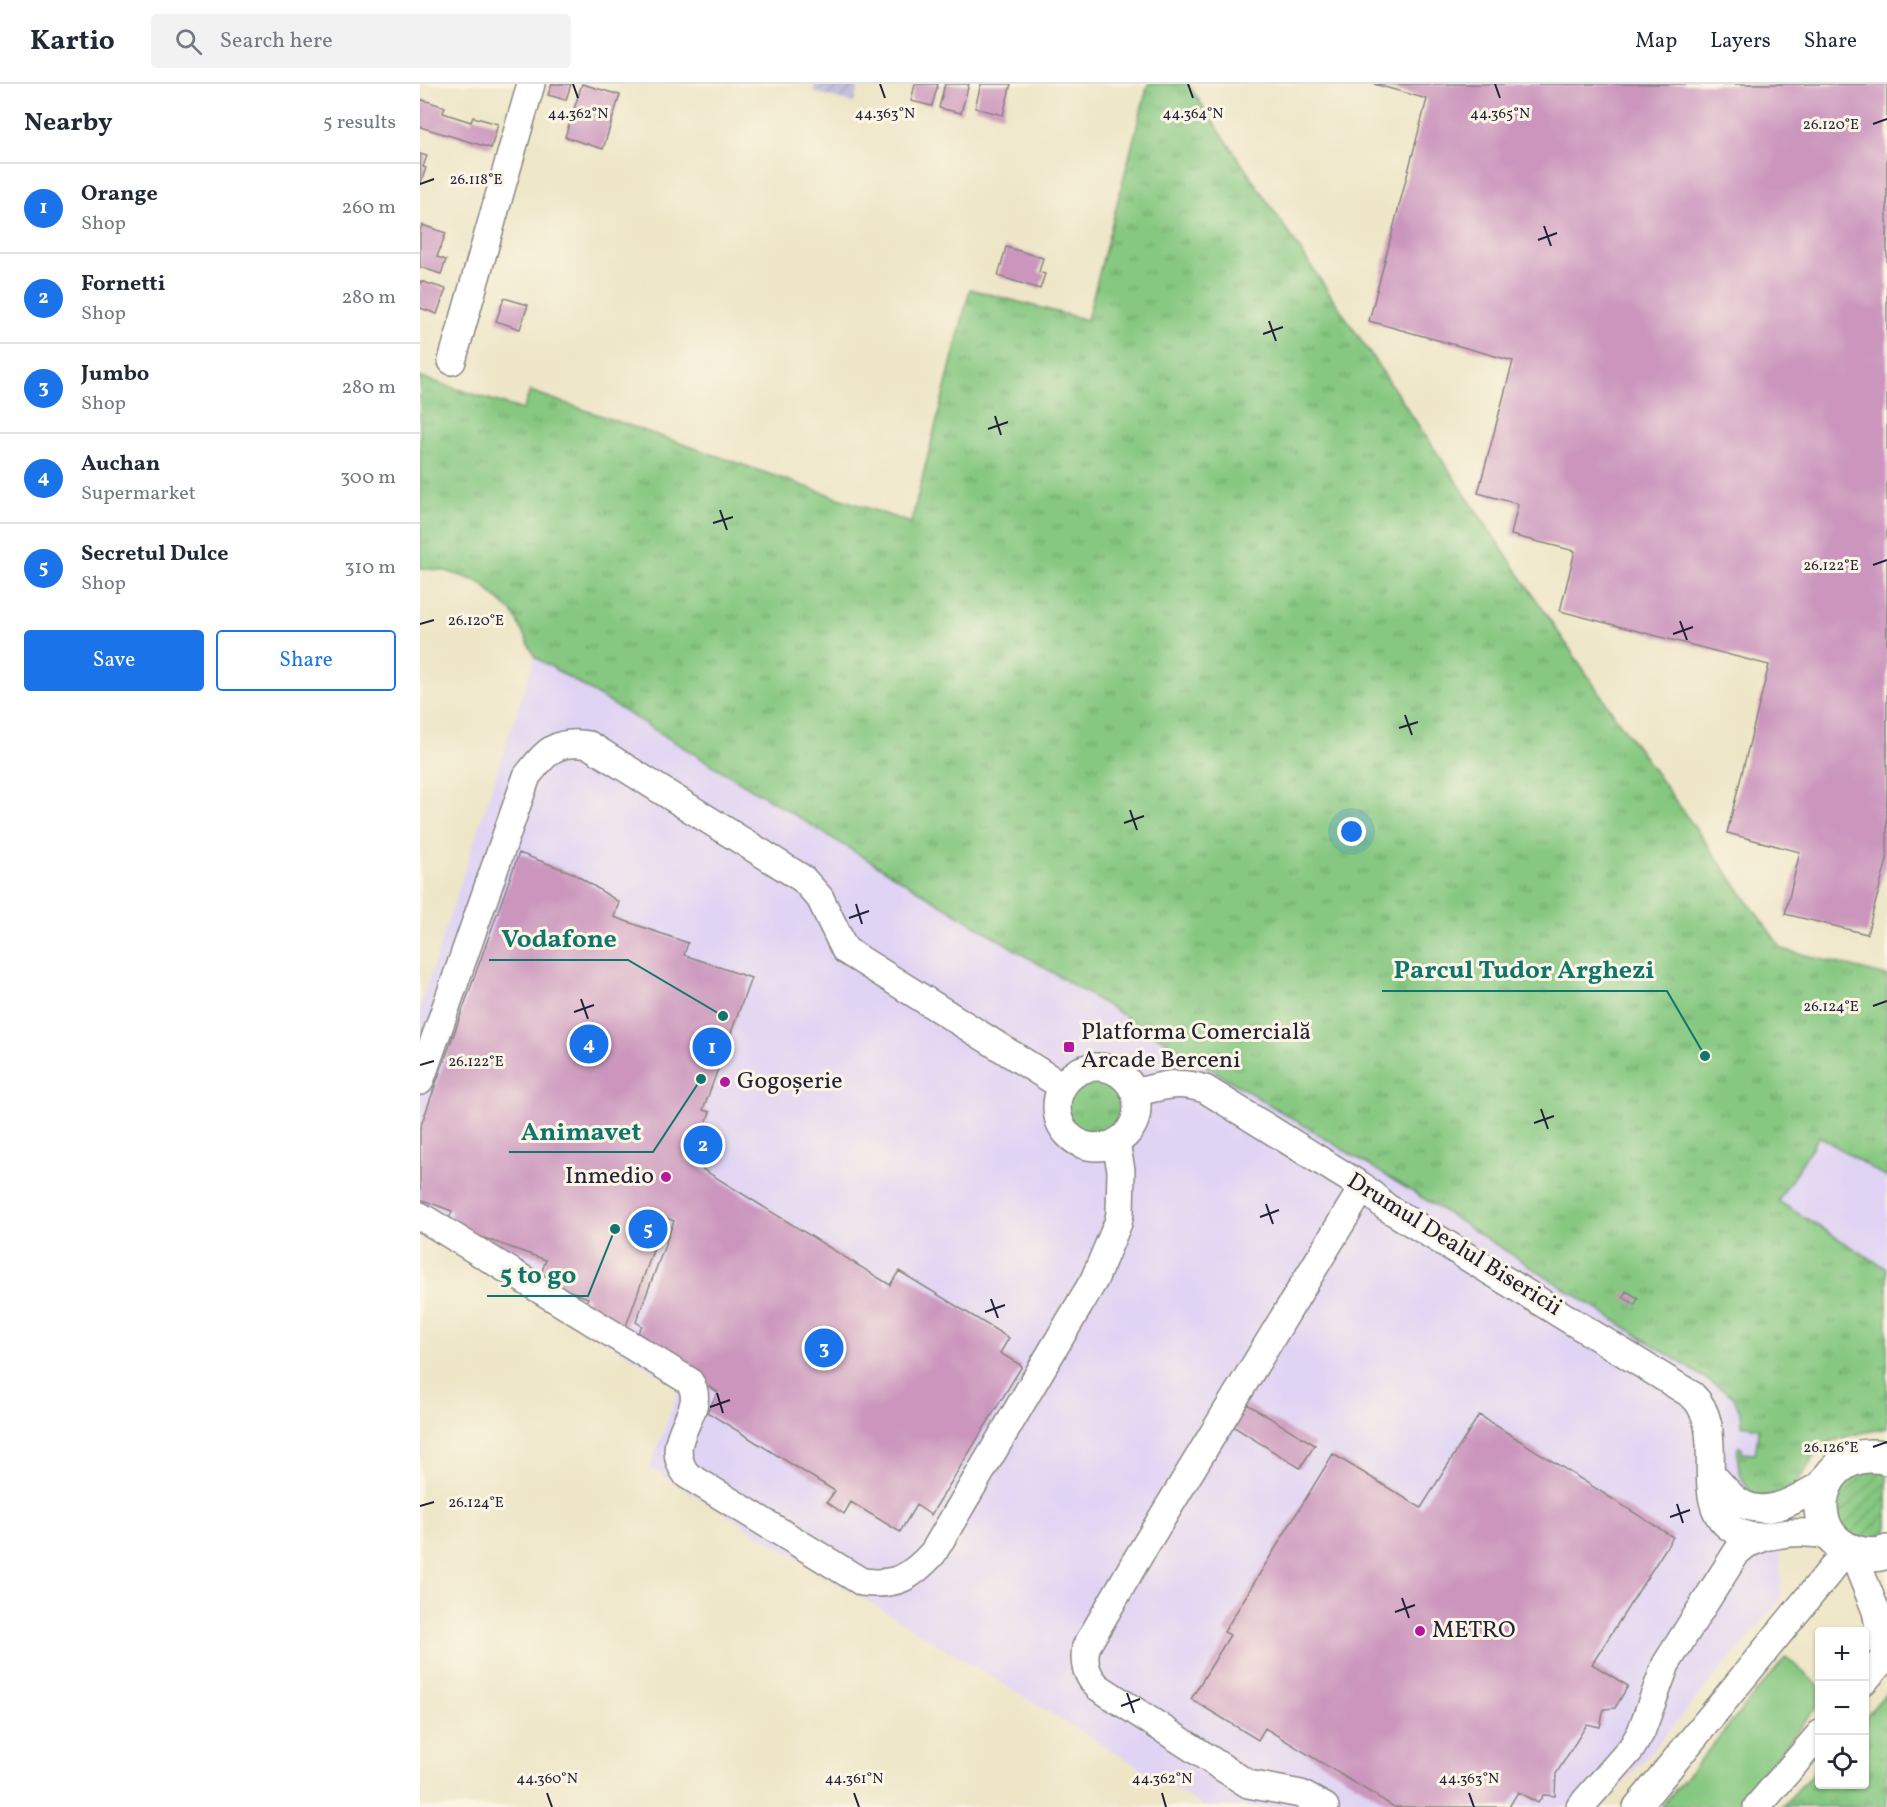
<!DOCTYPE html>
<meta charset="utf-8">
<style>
body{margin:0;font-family:Vollkorn,serif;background:#f2f2f3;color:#1f2937}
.controls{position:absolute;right:18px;bottom:18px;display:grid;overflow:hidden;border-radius:6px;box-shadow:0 2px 4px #0004}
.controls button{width:54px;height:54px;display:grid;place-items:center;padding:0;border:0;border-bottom:2px solid #e0e1e3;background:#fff;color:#1f2937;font:30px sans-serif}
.you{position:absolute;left:932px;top:748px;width:21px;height:21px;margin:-15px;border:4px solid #fff;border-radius:50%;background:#1a73e8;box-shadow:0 0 0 9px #1a73e833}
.badge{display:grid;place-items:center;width:39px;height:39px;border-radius:50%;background:#1a73e8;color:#fff;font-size:20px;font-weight:700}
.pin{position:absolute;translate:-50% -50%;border:3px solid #fff;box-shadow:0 2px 6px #0006}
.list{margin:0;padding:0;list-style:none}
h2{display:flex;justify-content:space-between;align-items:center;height:78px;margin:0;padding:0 24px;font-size:26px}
h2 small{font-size:20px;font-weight:400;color:#747a83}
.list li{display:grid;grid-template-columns:39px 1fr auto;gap:18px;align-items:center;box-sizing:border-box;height:90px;padding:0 24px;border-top:2px solid #e0e1e3}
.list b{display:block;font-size:22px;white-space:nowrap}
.list p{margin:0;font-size:20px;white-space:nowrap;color:#747a83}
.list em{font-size:20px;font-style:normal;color:#747a83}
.actions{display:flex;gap:12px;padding:18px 24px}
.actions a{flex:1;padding:14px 0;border:2px solid #1a73e8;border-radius:6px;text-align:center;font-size:21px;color:#1a73e8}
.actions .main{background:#1a73e8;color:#fff}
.icon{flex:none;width:33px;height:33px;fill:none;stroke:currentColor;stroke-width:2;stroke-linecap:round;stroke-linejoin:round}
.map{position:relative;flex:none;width:1467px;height:1723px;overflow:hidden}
header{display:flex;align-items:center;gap:36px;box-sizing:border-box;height:84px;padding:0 30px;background:#fff;border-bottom:2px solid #e0e1e3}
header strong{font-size:28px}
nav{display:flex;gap:33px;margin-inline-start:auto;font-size:21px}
.search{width:420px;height:54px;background:#f2f2f3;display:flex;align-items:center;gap:15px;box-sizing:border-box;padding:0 21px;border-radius:6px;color:#747a83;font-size:22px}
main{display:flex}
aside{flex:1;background:#fff}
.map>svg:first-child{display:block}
.built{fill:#e0d4f4}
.industrial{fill:url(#industrial-furrows)}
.grass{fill:url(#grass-tufts);stroke:#54755e;stroke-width:1.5}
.garden{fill:url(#garden-furrows);stroke:#54755e;stroke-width:1.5}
.pitch{fill:#86c881;stroke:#54755e;stroke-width:1.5}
.building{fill:#cb95bd}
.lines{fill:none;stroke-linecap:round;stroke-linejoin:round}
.minor-casing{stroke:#888481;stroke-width:30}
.major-casing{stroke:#888481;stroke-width:36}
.minor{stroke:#fff;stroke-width:27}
.major{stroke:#fff;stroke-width:33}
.ticks{fill:none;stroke:#22223b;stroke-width:2}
.poi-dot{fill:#b5179e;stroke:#fcf5e5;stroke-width:2}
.labels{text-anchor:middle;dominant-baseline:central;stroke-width:6;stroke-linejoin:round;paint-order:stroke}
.poi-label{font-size:24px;fill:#22223b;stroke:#fcf5e5;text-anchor:start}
.street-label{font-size:24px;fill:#22223b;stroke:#fcf5e5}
.ticks-label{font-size:15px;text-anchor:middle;fill:#22223b;stroke:#fcf5e5;stroke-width:6;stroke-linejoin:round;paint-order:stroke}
.leader{fill:none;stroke:#0f766e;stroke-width:2}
.callout-dot{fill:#0f766e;stroke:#fcf5e5;stroke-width:2}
.callout-label{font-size:26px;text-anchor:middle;font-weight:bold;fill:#0f766e;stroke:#fcf5e5;stroke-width:6;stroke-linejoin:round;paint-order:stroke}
</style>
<header>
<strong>Kartio</strong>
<div class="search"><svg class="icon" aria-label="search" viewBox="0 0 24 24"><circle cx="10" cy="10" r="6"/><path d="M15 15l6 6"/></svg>Search here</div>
<nav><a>Map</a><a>Layers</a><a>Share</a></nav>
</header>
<main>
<aside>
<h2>Nearby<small>5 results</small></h2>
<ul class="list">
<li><span class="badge">1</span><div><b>Orange</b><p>Shop</p></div><em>260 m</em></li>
<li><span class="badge">2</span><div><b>Fornetti</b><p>Shop</p></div><em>280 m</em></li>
<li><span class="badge">3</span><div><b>Jumbo</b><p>Shop</p></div><em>280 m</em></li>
<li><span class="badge">4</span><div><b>Auchan</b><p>Supermarket</p></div><em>300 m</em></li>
<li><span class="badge">5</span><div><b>Secretul Dulce</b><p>Shop</p></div><em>310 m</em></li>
</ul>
<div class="actions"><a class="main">Save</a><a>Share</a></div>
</aside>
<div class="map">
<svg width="1467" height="1723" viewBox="0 0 1467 1723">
<defs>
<pattern id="industrial-furrows" width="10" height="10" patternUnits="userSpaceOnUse" patternTransform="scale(1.5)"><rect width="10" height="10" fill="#c4c0db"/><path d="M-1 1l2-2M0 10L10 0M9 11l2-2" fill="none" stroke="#a8a5bd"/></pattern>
<pattern id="grass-tufts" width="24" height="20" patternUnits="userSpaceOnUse" patternTransform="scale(1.5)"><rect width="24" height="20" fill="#86c881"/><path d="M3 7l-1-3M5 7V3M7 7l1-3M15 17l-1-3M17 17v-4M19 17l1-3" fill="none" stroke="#6da26b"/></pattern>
<pattern id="garden-furrows" width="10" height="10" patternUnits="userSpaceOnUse" patternTransform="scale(1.5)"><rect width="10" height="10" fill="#86c881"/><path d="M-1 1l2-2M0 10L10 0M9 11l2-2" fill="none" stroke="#6da26b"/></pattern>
</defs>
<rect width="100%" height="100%" fill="#fcf5e5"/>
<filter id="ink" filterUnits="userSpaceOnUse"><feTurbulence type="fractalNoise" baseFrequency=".0167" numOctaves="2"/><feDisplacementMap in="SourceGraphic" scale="12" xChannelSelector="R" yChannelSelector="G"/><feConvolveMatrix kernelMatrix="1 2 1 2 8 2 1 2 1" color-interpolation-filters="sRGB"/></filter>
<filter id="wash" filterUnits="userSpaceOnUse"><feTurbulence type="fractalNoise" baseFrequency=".008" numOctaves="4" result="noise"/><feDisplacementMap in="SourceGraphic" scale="24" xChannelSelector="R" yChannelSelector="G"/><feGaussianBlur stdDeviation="1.35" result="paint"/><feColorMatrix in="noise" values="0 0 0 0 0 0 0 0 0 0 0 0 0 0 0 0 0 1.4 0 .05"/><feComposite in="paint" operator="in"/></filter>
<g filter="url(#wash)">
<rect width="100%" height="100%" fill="#eee6c7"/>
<path class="built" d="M 115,573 L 1006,1116 L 1357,1340 L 1363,1350 L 1353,1420 L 1360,1467 L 1361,1516 L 1183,1723 L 784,1723 L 230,1384 L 260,1303 L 0,1143 L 0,922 Z
M 1399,1052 L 1467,1094 L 1467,1185 L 1358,1117 Z"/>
<path class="industrial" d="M 395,0 L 439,0 L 434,19 L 393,8 Z"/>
<path class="grass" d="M 728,0 L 768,0 L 1197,635 L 1362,865 L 1467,892 L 1467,1094 L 1399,1052 L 1358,1117 L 1467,1185 L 1467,1344 C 1440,1349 1414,1353 1391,1369 L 1395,1372 L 1373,1405 C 1364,1407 1354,1412 1345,1412 C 1322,1413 1316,1380 1318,1363 L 1322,1364 L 1322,1369 L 1335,1370 L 1339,1344 L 1322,1341 L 1322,1333 L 1313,1312 L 1006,1116 L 115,573 L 93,529 L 59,498 L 26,487 L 0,484 L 0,293 L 103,326 L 110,307 L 491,439 L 550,205 L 667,236 Z
M643 1023a34 34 0 1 1 68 0a34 34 0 1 1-68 0Z
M 1467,1608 L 1467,1723 L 1362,1723 L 1399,1682 L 1400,1700 L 1444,1700 L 1445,1633 Z"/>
<path class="garden" d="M 1459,1387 L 1467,1391 L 1467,1452 L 1455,1456 L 1433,1453 L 1417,1436 L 1414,1414 L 1436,1388 Z"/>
<path class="pitch" d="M 1366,1573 L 1399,1602 L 1399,1621 L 1315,1723 L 1241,1723 Z"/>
<g id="blocks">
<path class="building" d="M 132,0 L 151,0 L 146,16 L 128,11 Z
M 162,0 L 200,11 L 183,65 L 145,53 Z
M 495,0 L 518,0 L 512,22 L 491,17 Z
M 525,0 L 549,0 L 541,29 L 519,24 Z
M 561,0 L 591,0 L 583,31 L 555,24 Z
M 954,0 L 1467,0 L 1467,776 L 1447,850 L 1365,830 L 1380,768 L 1307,749 L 1349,581 L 1140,527 L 1155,467 L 1091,451 L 1098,420 L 1058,409 L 1093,277 L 949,237 L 1007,15 Z
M 0,15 L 25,23 L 23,29 L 51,38 L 53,33 L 78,40 L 71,64 L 0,43 Z
M 0,70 L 7,72 L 3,83 L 6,84 L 0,101 Z
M 2,141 L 26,149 L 17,173 L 26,176 L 21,190 L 0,183 L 0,147 Z
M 586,163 L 623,174 L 619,188 L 625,190 L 620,205 L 578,192 Z
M 0,197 L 26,205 L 17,230 L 0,224 Z
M 84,214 L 108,221 L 100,245 L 76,237 Z
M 99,769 L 153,789 L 199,818 L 194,833 L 268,859 L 264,871 L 331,894 L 283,1026 L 290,1028 L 281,1052 L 275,1049 L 266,1075 L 470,1201 L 479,1187 L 589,1254 L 580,1269 L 602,1282 L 511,1431 L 496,1421 L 480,1448 L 431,1418 L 424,1430 L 407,1418 L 415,1407 L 287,1328 L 298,1308 L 217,1259 L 222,1251 L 218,1248 L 222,1242 L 216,1238 L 254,1137 L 245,1133 L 206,1242 L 163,1226 L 168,1214 L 119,1195 L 126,1176 L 27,1141 L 32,1127 L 0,1115 L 0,1044 Z
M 1206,1207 L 1218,1214 L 1215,1221 L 1203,1213 Z
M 827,1320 L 895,1361 L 880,1384 L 814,1343 Z
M 1059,1331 L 1253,1453 L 1172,1580 L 1208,1602 L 1195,1624 L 1184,1625 L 1180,1643 L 1167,1640 L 1136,1690 L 1135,1712 L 1123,1711 L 1118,1719 L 1098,1708 L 1089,1723 L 974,1723 L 845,1644 L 838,1656 L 771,1615 L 810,1551 L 804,1548 L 913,1370 L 1001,1424 Z"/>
</g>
</g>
<g filter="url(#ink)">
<use href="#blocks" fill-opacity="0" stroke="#888481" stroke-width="1.5"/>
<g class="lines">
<g class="minor-casing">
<path id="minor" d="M 32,277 L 111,0
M637 1023a40 40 0 1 1 80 0a40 40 0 1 1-80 0Z
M 0,997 L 107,692 C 126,668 136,655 169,661 L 383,795 L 400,814 L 425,866 L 642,1002
M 715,1009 C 741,1002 758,996 785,1005 L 943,1103 L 966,1123 L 1272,1311 C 1314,1350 1260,1434 1329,1452 C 1343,1455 1357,1450 1370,1449 C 1384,1448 1397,1449 1411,1452
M 0,1132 L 269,1297 C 291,1327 238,1353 267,1391 L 442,1498 C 476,1502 490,1494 513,1469 L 674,1196 L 698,1139 L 700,1129 L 701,1086 L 696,1059
M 1292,1391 C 1300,1399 1307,1408 1315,1415 C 1345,1439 1380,1413 1407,1397
M 1432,1467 L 1456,1527 L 1465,1573
M 1444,1597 L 1467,1571
M 905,1723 L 881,1710 L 828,1700 L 678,1603 C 666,1591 663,1579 666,1563 L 714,1480 L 943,1103
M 1160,1723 L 1211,1665 L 1221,1648 L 1246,1580 L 1317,1468 L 1327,1460 L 1348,1452
M 1217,1723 L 1428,1465
M 1337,1723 L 1400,1650"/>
</g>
<g class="major-casing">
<path id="major" d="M 1467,1374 C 1397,1358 1377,1450 1435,1468 C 1445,1471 1457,1472 1467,1468"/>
</g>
<use href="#minor" class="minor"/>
<use href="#major" class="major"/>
</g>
</g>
<path class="ticks" d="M 153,0 L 158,14M 460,0 L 465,14M 768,0 L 773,14M 1075,0 L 1080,14M 1453,40 L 1467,35M 0,100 L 14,95M 1124,142 L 1131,162M 1118,156 L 1137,149M 849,237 L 856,257M 843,250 L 863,243M 575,332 L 581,351M 568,345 L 588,338M 300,426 L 307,446M 293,439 L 313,433M 1453,481 L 1467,476M 1260,537 L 1267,556M 0,540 L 14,536M 1253,550 L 1273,543M 985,631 L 992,651M 979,644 L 998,638M 710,726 L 717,746M 704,739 L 724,732M 436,820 L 442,840M 429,834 L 449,827M 161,915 L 168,935M 1453,922 L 1467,917M 154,928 L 174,921M 0,981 L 14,977M 1121,1025 L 1128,1045M 1114,1039 L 1134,1032M 846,1120 L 853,1140M 840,1133 L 859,1126M 571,1215 L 578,1234M 565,1228 L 585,1221M 297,1309 L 303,1329M 290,1323 L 310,1316M 1453,1363 L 1467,1358M 1257,1420 L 1263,1439M 0,1422 L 14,1418M 1250,1433 L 1270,1426M 982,1514 L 989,1534M 975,1528 L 995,1521M 707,1609 L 714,1629M 701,1622 L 720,1615M 127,1709 L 132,1723M 434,1709 L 439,1723M 742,1709 L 746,1723M 1049,1709 L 1054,1723"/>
<g class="poi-dot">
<rect x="643" y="957" width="12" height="12" rx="3"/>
<circle cx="305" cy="998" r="6"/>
<circle cx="246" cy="1093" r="6"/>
<circle cx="1000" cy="1547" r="6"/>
</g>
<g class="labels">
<g class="poi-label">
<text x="661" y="949">Platforma Comercială<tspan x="661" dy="28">Arcade Berceni</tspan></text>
<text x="317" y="998">Gogoșerie</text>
<text x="234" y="1093" text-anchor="end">Inmedio</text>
<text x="1012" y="1547">METRO</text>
</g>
<g class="street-label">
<text transform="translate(1034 1161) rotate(32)">Drumul Dealul Bisericii</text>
</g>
</g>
<g class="ticks-label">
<text x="158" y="34">44.362°N</text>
<text x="465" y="34">44.363°N</text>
<text x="773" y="34">44.364°N</text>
<text x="1080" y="34">44.365°N</text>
<text x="1411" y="45">26.120°E</text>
<text x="56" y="100">26.118°E</text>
<text x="1411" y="486">26.122°E</text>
<text x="56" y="541">26.120°E</text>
<text x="1411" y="927">26.124°E</text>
<text x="56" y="982">26.122°E</text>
<text x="1411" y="1368">26.126°E</text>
<text x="56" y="1423">26.124°E</text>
<text x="127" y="1699">44.360°N</text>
<text x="434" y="1699">44.361°N</text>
<text x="742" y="1699">44.362°N</text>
<text x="1049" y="1699">44.363°N</text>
</g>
<path class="leader" d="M303 932L208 876H69M1285 972L1247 907H962M281 995L233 1068H89M195 1145L168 1212H67"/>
<g class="callout-dot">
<circle cx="303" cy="932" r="6"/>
<circle cx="1285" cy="972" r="6"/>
<circle cx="281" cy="995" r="6"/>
<circle cx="195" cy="1145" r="6"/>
</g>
<g class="callout-label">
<text x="139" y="863">Vodafone</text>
<text x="1104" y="894">Parcul Tudor Arghezi</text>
<text x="161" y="1056">Animavet</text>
<text x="118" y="1199">5 to go</text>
</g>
</svg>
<div class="controls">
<button>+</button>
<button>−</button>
<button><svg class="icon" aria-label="locate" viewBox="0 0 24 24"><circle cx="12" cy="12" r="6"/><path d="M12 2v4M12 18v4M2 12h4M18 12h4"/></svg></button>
</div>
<div class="you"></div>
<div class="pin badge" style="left:292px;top:963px">1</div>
<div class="pin badge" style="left:283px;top:1061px">2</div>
<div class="pin badge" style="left:404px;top:1264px">3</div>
<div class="pin badge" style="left:169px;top:960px">4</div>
<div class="pin badge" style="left:228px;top:1145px">5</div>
</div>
</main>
